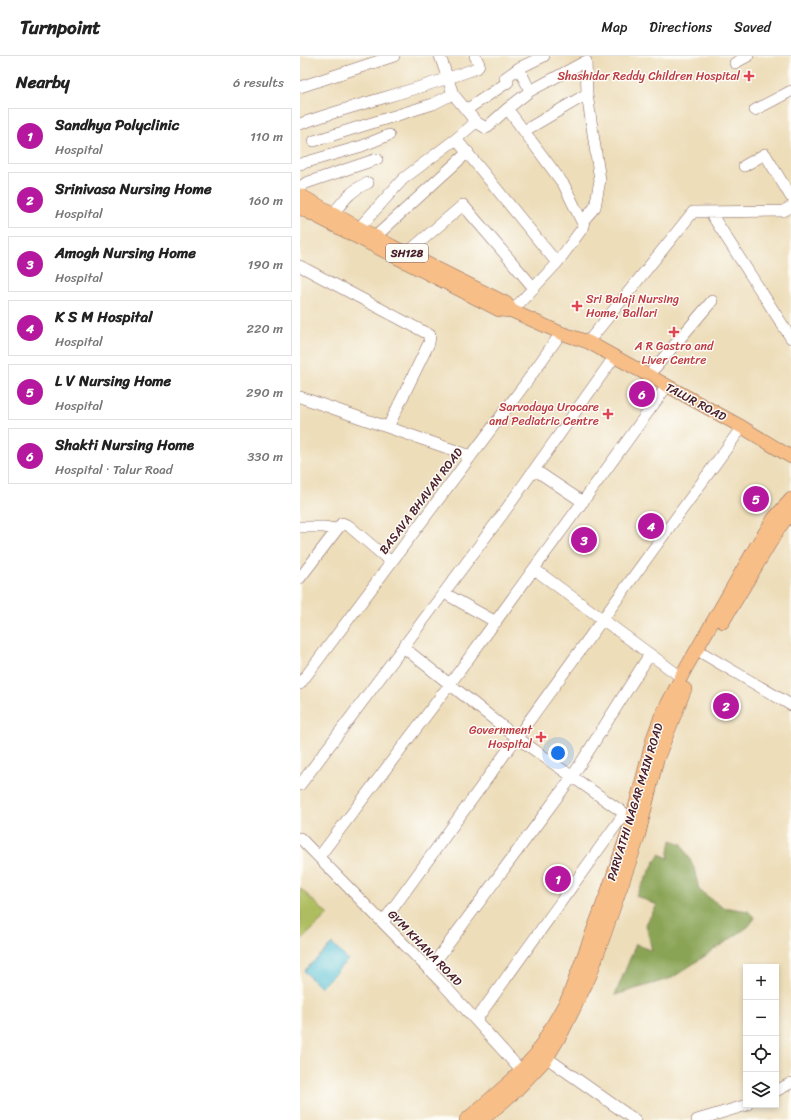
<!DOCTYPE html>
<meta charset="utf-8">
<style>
body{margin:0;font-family:Sriracha,sans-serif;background:#f2f2f2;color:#222}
.controls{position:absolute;right:12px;bottom:12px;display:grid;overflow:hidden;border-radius:0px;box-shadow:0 2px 6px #0003}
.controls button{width:36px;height:36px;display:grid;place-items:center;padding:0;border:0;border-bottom:1px solid #e0e0e0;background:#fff;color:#222;font:20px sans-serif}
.you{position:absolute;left:258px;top:697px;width:14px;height:14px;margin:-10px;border:3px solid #fff;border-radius:50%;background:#1a73e8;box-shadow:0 0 0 6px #1a73e833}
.badge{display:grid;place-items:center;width:26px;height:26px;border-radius:50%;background:#b5179e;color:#fff;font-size:13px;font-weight:700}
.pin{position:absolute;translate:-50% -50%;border:2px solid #fff;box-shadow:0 1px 4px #0006}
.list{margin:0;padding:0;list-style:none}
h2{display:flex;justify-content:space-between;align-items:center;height:52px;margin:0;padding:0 16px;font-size:17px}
h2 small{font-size:13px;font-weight:400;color:#767676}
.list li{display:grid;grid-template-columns:26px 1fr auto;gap:12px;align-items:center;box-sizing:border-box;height:56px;margin:0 8px 8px;padding:0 8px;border:1px solid #e0e0e0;border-radius:0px}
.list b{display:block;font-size:15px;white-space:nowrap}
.list p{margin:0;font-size:13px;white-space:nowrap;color:#767676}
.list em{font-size:13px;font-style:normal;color:#767676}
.icon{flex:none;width:22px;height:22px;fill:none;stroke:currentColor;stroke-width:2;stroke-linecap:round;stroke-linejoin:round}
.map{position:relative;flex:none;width:491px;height:1064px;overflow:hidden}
header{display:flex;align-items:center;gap:24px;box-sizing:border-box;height:56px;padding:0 20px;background:#fff;border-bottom:1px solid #e0e0e0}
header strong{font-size:19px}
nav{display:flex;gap:22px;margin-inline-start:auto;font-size:14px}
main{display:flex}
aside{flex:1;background:#fff}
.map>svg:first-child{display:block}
.green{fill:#aebd5f;stroke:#7c6e45}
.forest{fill:#8aa456;stroke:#6a6240}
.water{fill:#59c1d5;stroke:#527080}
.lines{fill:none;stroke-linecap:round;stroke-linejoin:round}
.minor-casing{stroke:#83625d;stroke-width:12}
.major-casing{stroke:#83625d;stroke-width:14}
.minor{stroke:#fff;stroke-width:11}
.major{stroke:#f7be87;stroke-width:13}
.health-dot{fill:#e0444e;stroke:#fdfcf7;stroke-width:1.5}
.labels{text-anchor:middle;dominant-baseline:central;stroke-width:3;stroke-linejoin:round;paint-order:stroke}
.shield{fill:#fdfcf7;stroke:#806168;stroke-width:1}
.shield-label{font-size:11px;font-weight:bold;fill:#4a1f2b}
.health-label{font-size:12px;fill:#be3a42;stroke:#fdfcf7;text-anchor:end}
.street-label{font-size:12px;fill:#4a1f2b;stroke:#fdfcf7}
</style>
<header>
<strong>Turnpoint</strong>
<nav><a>Map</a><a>Directions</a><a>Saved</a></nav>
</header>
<main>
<aside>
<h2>Nearby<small>6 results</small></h2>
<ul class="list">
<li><span class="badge">1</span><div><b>Sandhya Polyclinic</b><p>Hospital</p></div><em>110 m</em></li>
<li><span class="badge">2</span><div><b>Srinivasa Nursing Home</b><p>Hospital</p></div><em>160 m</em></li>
<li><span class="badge">3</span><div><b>Amogh Nursing Home</b><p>Hospital</p></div><em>190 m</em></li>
<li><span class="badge">4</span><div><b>K S M Hospital</b><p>Hospital</p></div><em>220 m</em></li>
<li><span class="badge">5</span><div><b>L V Nursing Home</b><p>Hospital</p></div><em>290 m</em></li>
<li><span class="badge">6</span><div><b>Shakti Nursing Home</b><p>Hospital · Talur Road</p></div><em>330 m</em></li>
</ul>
</aside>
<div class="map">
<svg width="491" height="1064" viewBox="0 0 491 1064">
<rect width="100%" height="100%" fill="#fdfcf7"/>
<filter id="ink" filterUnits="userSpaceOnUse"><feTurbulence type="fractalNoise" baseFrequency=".025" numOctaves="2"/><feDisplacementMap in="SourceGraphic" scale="8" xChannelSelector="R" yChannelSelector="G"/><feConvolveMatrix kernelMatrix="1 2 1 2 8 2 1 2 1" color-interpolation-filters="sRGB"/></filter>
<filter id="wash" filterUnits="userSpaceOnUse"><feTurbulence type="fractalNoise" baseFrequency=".012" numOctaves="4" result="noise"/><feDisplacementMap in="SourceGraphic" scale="16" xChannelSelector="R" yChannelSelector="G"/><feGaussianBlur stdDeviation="0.9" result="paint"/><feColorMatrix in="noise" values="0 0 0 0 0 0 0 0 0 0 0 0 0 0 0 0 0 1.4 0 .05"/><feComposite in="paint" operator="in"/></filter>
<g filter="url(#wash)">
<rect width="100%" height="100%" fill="#edddb9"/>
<path class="green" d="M 0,832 L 28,859 L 0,885 Z"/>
<path class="forest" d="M 371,784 L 382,788 L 394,812 L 399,834 L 422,851 L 448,855 L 455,862 L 448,871 L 372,922 L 315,939 L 336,888 L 352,895 L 346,868 L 357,849 L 336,840 L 359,798 L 368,802 Z"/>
<path class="water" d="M 32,888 L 48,904 L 20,932 L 4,915 Z"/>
</g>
<g filter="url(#ink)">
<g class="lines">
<g class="minor-casing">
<path id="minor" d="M 140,0 L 153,38 L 176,66
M 435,7 L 448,0
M 219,12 L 244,0
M 0,31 L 94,0
M 230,35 L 286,5 L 287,38 L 300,124 L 295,151 L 282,166
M 166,54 L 208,26 L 205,22 L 219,12 L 230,35 L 207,53
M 455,54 L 491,35
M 0,68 C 58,47 119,34 177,12 L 179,8 L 175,0
M 224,75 L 287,38
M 156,83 L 176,66 L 186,72 L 207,53 L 212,59 L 264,129 L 284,170 L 257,207
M 14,85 L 133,48 L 153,38
M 0,108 L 62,90 L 89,79
M 444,110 L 465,98 L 491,141
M 0,131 L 6,127 L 77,103
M 410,156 L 491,282
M 33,158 C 43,145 52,133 68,127
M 59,172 L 103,123 L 156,83 L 257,207 L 212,255
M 75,181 L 168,96
M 107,197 L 163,149 L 234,232
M 0,210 L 130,279 L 129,287 L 88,371
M 288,286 L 393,156 L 483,155 L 491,151
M 348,320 L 412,245
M 0,341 L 171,400
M 235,414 L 283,446
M 0,471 L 24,471 L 35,473
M 234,513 L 381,621
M 0,522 L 42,467 L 49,470 L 91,506
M 144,537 L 196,566
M 103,591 L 216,681 L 338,767
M 404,598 L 491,649
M 0,628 L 225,328 L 261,277
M 0,729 L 202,459 L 315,300
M 0,782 L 142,927 L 226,1020
M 19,801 L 150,628 L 367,330
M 83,866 L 442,371
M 129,914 L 272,721 L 350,598
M 176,964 L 324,758
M 247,1002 L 335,1064
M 476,1035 L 491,1027
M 397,1064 L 447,1049"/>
</g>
<g class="major-casing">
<path id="major" d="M 0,139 L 92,190 L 206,247 L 212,255
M 0,152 L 199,254 L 212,255 L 261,277 L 288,286 L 442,371 L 491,401
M 423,566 L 479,472 L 491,457
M 166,1064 L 213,1023 L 236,998 L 268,942 L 307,837 L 330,770 L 353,682 L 361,660 L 386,612 L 455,492 L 474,462 L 491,443
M 182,1064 L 216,1035 L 247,1002 L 262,977 L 290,920 L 338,782 L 357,704 L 385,633"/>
</g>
<use href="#minor" class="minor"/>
<use href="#major" class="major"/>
</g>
</g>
<g class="health-dot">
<path d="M447 14h4v4h4v4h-4v4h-4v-4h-4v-4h4z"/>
<path d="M275 244h4v4h4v4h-4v4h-4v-4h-4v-4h4z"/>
<path d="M372 270h4v4h4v4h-4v4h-4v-4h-4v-4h4z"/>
<path d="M306 352h4v4h4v4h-4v4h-4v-4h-4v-4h4z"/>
<path d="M239 675h4v4h4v4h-4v4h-4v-4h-4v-4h4z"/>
</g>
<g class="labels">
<rect class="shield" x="86" y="188" width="42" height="18" rx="3"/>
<g class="shield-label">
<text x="107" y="197">SH128</text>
</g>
<g class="health-label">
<text x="440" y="20">Shashidar Reddy Children Hospital</text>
<text x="286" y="243" text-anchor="start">Sri Balaji Nursing<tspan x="286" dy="14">Home, Ballari</tspan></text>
<text x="374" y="290" text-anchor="middle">A R Gastro and<tspan x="374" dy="14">Liver Centre</tspan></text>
<text x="299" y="351">Sarvodaya Urocare<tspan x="299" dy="14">and Pediatric Centre</tspan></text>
<text x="232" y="674">Government<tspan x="232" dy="14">Hospital</tspan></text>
</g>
<g class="street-label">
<text transform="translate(396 346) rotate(28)">TALUR ROAD</text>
<text transform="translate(121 445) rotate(-53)">BASAVA BHAVAN ROAD</text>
<text transform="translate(335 746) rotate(-73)">PARVATHI NAGAR MAIN ROAD</text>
<text transform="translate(125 892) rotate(46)">GYM KHANA ROAD</text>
</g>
</g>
</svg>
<div class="controls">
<button>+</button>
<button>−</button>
<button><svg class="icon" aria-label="locate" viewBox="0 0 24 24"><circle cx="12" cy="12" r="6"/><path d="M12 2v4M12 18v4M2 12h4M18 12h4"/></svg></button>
<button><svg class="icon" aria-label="layers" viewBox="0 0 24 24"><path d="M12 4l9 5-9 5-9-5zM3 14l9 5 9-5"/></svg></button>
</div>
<div class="you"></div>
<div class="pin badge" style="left:258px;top:823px">1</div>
<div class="pin badge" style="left:426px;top:650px">2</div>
<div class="pin badge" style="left:284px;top:484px">3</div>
<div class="pin badge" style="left:351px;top:470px">4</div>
<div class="pin badge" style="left:456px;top:443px">5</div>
<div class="pin badge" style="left:342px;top:338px">6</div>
</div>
</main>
